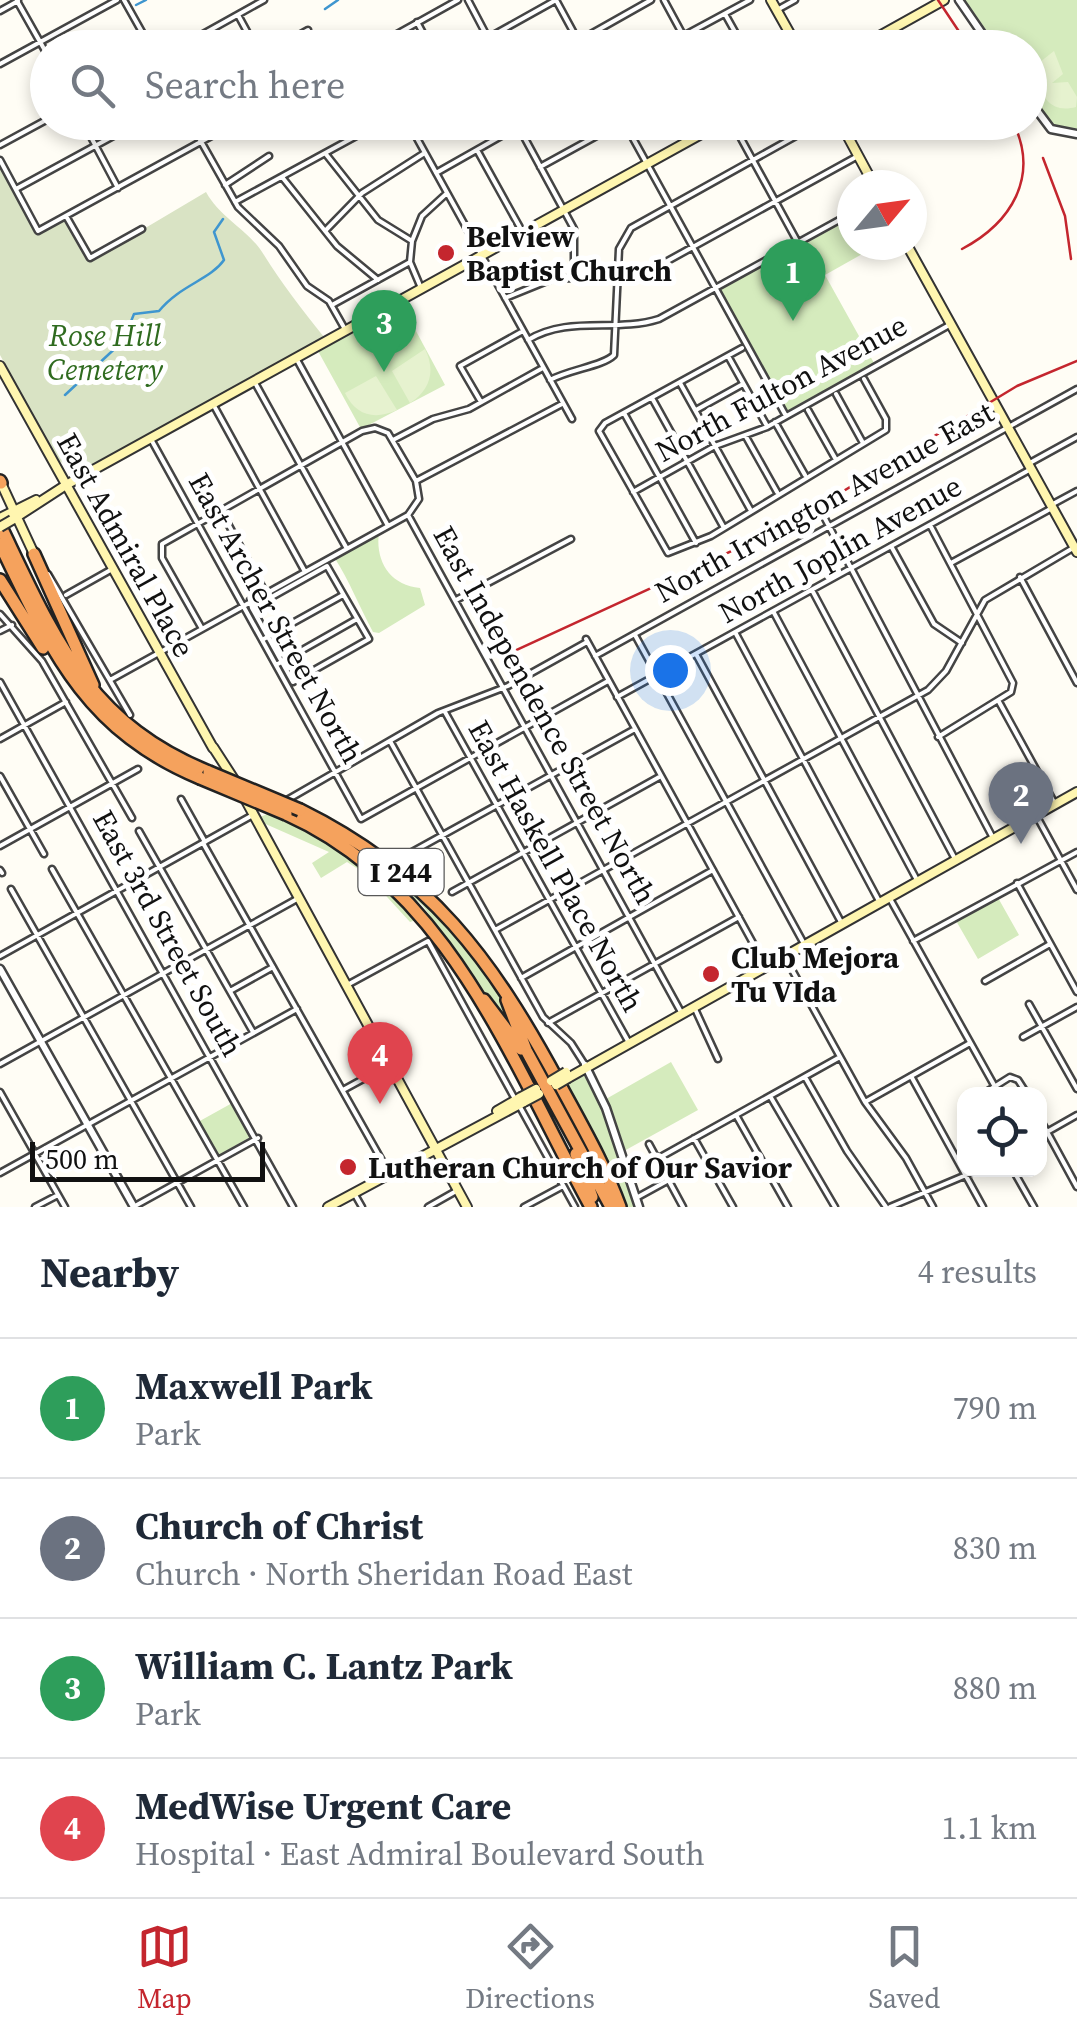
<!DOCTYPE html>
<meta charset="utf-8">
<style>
body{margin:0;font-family:"Source Serif 4",serif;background:#f6f6f7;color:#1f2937}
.controls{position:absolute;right:30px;bottom:30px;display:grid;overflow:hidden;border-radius:20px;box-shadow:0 5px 15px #0003}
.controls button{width:90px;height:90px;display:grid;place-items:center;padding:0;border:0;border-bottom:2px solid #e0e1e3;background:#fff;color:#1f2937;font:50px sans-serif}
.compass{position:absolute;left:837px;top:170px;width:90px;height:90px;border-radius:50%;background:#fff;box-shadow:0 5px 15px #0003;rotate:61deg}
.scale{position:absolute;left:30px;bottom:25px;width:235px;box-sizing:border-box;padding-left:10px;border:5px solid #111;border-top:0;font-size:28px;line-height:35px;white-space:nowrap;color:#111;-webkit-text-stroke:8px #fff;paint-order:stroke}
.you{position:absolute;left:670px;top:670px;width:35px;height:35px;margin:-25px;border:8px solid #fff;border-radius:50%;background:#1a73e8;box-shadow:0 0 0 15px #1a73e833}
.badge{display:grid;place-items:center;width:65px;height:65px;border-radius:50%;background:#c4262e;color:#fff;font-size:32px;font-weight:700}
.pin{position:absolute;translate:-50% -82px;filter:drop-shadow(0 2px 5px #0008)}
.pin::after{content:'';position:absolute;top:52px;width:35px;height:30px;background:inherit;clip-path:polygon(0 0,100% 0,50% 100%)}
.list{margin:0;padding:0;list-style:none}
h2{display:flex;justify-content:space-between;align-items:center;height:130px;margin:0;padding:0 40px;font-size:42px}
h2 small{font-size:32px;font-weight:400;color:#747a83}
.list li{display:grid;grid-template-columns:65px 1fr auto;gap:30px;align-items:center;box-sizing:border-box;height:140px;padding:0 40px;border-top:2px solid #e0e1e3}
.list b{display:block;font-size:38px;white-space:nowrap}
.list p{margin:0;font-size:32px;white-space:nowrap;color:#747a83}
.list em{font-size:32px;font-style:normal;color:#747a83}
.icon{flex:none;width:55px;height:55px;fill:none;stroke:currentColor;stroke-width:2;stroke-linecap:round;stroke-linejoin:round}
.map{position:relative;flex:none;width:1077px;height:1207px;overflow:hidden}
.search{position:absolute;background:#fff;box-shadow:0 5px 15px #0003;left:30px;right:30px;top:30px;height:110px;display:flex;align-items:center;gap:25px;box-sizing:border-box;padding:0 35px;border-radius:55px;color:#747a83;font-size:38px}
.sheet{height:690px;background:#fff}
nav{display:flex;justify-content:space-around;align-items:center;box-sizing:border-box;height:140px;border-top:2px solid #e0e1e3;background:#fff;font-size:28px;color:#747a83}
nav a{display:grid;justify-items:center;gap:5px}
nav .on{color:#c4262e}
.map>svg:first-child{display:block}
.green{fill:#d5ebbd}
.cemetery{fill:#d9e3c4}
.pitch{fill:#e6f2cf}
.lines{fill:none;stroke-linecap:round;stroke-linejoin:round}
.stream{stroke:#3f96cf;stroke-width:2.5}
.minor-casing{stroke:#444;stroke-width:9}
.tertiary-casing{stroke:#444;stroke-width:11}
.secondary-casing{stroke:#333;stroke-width:12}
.motorway-casing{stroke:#222;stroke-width:16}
.minor{stroke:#fff;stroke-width:4}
.tertiary{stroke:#fff;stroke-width:6}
.secondary{stroke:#fff6b0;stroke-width:8}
.motorway{stroke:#f5a25d;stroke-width:11}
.rail{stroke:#c4262e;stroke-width:2.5}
.secondary-bridge-casing{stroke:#333;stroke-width:12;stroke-linecap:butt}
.motorway-bridge-casing{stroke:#222;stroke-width:16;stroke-linecap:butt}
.secondary-bridge{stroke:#fff6b0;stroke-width:8}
.motorway-bridge{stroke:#f5a25d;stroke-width:11}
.poi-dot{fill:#c4262e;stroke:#fff;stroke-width:4}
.labels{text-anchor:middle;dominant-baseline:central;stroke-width:10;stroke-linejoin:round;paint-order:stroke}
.shield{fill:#fff;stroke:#585858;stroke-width:2.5}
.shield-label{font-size:28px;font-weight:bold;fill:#111}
.poi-label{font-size:30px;font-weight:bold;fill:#111;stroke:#fff;text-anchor:start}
.park-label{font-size:30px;font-style:italic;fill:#2f6b1f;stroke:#fff}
.street-label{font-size:30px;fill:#111;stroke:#fff}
</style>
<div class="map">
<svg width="1077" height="1207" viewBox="0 0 1077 1207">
<rect width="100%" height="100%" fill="#fffdf5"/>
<path class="green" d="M 965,0 L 1077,0 L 1077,131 C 1031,133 1030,80 1030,48 L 998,47 Z
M 848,218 L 852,245 L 860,245 L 864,253 L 825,275 L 874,363 L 787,411 L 719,290 Z
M 402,305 L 445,385 L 361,429 L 318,351 Z
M 379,532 C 375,560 389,585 420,588 L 425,605 L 379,633 L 373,632 C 359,606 350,582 334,557 Z
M 270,813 L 349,855 L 419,919 L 410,922 L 366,874 L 347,862 L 321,878 L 312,863 L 329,852 L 261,822 L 260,817 Z
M 352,842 L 430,902 L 499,990 L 523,1047 L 423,906 Z
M 997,896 L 1019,935 L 978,959 L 955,919 Z
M 671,1062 L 698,1110 L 624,1151 L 606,1099 Z
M 584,1072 L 605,1113 L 636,1207 L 628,1207 L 566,1082 Z
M 234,1102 L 252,1136 L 219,1155 L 198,1122 Z"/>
<path class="cemetery" d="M 0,166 L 38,235 L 65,220 L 88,262 L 206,192 C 221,219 249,230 264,255 C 281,282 302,310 324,337 L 89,467 L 71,469 L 58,460 L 0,355 Z"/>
<path class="pitch" d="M 1054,51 L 1063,74 L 1052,83 L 1068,82 L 1077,97 L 1076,107 C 1053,113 1044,100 1036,81 L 1040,62 Z
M 425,349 C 436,371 430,390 410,403 L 392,371 Z
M 376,376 L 397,410 C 375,420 356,416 345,393 Z"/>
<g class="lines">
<path class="stream" d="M 136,5 L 146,0
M 325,9 L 338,0
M 65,395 L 123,341 L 134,314 L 159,311 C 180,285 210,280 224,260 L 214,232 L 223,219"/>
<g class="minor-casing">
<path id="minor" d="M 124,0 L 151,48
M 468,0 L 488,38
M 556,0 L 582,48
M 664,0 L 690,48
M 17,1 L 48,56
M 777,10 L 795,0
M 0,11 L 18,1
M 725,14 L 744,48
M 238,15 L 256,48
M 417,22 L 431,48
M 178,48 L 264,0
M 276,48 L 308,30
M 372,48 L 458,0
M 470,48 L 556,0
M 566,48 L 651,0
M 661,48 L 750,0
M 761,48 L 787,33
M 0,64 L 117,0
M 83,122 L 118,188
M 190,122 L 238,207 L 279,246 L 307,286 L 329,301 L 346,331
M 408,122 L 572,419
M 516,122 L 574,229 L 574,277
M 624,122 L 786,416
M 732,122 L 797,241
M 0,145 L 48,119
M 477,150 L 523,233
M 325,153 L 378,220 L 412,241 L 410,262 L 421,288
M 0,160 L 38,231 L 237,122
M 540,167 L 622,122
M 436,173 L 526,122
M 282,177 L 337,246 L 378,280
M 225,185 L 269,156
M 16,189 L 139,122
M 235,202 L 382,122
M 66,216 L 90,258 L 142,229
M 325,231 L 362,193 L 423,154
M 412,241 L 422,216 L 446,194
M 505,298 L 552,279 L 642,275 L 856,157
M 332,305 L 410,262
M 528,340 C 569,315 615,333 659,319 L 852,213
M 742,348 L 605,423 L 599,431 L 668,553 L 711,536 L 886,430 L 886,419 L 864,379
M 728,356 L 767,426
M 296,358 L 387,524
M 550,380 C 571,369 603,366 614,355 L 619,249 L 631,228 L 821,122
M 254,381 L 346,547
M 680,383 L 750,509
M 836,394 L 863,443
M 652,398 L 724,528
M 481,402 L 460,366 L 523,331
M 213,404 L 304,570
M 696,410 L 743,384
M 808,410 L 835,458
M 624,413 L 696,543
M 775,422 L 805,475
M 745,435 L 777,492
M 393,440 L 433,419 L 469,409 L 541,369
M 152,441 L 361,819 L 608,681
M 1028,464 L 1077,437
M 416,481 L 562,404
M 633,492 L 715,446 L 767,427 L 951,324
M 1051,505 L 1077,491
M 220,509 L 265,592
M 821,511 L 993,838
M 408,515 L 681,1012
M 930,525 L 1013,683 L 1011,692 L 938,737
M 891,546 L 934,624 L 962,643
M 951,563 L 1052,508
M 48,574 L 130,715
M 1020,577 L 1077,683
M 812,590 L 955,859
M 66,595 L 114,568
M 250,600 L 252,608 L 293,682 L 369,639 L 327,566 L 252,608
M 456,600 L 571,539
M 773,611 L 917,880
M 0,614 L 42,661 L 132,818
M 0,631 L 12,625
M 735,632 L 879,901
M 635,635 L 803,942
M 586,639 L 765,965
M 262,640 L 343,595
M 696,654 L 841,922
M 595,656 L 1077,389
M 276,665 L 357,619
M 110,680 L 408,515 L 419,499 L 416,481 L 388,433 L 375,428 L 362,431 L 162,544 L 162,558 L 201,627
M 0,682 L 293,1207
M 617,697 L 1031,469
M 998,700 L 1055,804
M 445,712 L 628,1041
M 0,739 L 66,702
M 390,741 L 543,1017 L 571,1043 L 585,1065
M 0,776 L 44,854
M 181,799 L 205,842
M 287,800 L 438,713 L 508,686 L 587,642
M 1036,815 L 1077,890
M 139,831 L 253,1032
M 203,843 L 389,1173
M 0,846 L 138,769
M 403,857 L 635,729
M 52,869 L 244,1207
M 0,870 L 2,873
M 1017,883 L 1077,992
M 11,889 L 191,1207
M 452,892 L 661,776
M 889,897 L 994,1085
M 495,930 L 928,690 L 946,671 L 985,600 L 1073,548
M 913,941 L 1077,852
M 0,956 L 251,816
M 786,959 L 865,1102 L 906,1158 L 933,1207
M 521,978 L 713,870
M 985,981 L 1050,944
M 349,984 L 428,941 L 515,1099
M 230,991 L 273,967
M 1029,1004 L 1077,1089
M 695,1009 L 718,1059
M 548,1023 L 739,917
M 1023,1037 L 1077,1007
M 0,1064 L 297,899
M 911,1076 L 983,1207
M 805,1077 L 847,1151 L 886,1207
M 343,1090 L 387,1066
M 0,1092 L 65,1207
M 983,1094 L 1010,1077 L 1018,1080 L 1027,1094
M 770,1096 L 835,1207
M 865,1102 L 970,1043
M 520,1107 L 575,1207
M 736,1115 L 788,1207
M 1040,1119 L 1077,1187
M 1040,1136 L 1077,1115
M 694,1138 L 733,1207
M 649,1144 L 683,1207
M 657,1159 L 840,1057
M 1013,1170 L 1034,1207
M 0,1173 L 297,1009
M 354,1193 L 362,1207
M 636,1198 L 667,1181
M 135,1206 L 258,1138
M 35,1207 L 58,1195
M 428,1207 L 458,1190
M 524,1207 L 563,1186
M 890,1207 L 978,1170"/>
</g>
<g class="tertiary-casing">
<path id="tertiary" d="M 959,0 L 992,48
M 1030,101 L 1051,129 L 1077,134
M 0,969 L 134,1207
M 585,1065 L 606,1108 L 639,1207"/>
</g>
<g class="secondary-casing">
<path id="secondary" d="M 771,0 L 798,48
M 858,48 L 944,0
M 840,122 L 874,185
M 907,245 L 1077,552
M 0,366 L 213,748
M 1,483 L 34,554
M 0,518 L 36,500
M 12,520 L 66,485 L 723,122
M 213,747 L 235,781
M 244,797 L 467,1207
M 568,1078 L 1077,792
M 497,1111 L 521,1097
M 328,1207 L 524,1102"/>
</g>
<g class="motorway-casing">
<path id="motorway" d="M 0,481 L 1,483
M 0,525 C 53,635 87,723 209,772
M 0,544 C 51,650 85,730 200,778
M 34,554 L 93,685
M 0,580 L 43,648
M 300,810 C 430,874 492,959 559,1083 C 581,1124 604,1163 620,1207
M 286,814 C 449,887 510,1059 591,1207
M 484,1000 L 521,1049
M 507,1000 L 526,1050 L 611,1207
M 576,1154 L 592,1197"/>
</g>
<use href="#minor" class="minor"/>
<use href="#tertiary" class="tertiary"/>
<use href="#secondary" class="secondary"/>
<use href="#motorway" class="motorway"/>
<path class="rail" d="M 938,0 L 970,48
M 1043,158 L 1065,216 L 1071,259
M 962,249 C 1011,223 1040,177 1013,122
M 501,657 L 784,527 L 1017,386 L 1077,361"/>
<g class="secondary-bridge-casing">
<path id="secondary-bridge" d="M 0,527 L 12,520
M 551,1081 L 566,1072
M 556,1085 L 568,1078
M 521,1097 L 536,1089
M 524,1102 L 539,1094"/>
</g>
<g class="motorway-bridge-casing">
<path id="motorway-bridge" d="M 209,772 L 300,810
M 200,778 L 286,814"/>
</g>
<use href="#secondary-bridge" class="secondary-bridge"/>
<use href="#motorway-bridge" class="motorway-bridge"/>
</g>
<g class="poi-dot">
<circle cx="446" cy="253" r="10"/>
<circle cx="711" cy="974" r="10"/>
<circle cx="348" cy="1167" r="10"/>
</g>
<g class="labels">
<rect class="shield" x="358.5" y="849" width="85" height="46" rx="8"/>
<g class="shield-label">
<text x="401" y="872">I 244</text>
</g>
<g class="poi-label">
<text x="466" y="236">Belview<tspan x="466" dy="34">Baptist Church</tspan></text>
<text x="731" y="957">Club Mejora<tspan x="731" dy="34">Tu VIda</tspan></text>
<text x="368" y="1167">Lutheran Church of Our Savior</text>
</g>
<g class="park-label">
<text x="105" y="335">Rose Hill<tspan x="105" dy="34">Cemetery</tspan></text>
</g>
<g class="street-label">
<text transform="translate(781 388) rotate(-28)">North Fulton Avenue</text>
<text transform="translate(824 502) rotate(-29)">North Irvington Avenue East</text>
<text transform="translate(126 545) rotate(61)">East Admiral Place</text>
<text transform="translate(840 549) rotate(-29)">North Joplin Avenue</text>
<text transform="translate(276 618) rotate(61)">East Archer Street North</text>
<text transform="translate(545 715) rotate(61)">East Independence Street North</text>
<text transform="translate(556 866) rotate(61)">East Haskell Place North</text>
<text transform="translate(168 933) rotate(61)">East 3rd Street South</text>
</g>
</g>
</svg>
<div class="controls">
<button><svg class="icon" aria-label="locate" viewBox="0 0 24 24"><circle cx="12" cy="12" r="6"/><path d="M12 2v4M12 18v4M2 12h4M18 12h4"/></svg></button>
</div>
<svg class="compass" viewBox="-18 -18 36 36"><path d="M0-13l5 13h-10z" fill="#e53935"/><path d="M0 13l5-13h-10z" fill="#747a83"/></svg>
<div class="scale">500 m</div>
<div class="you"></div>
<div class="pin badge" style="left:793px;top:321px;background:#2e9e5b">1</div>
<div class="pin badge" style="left:1021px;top:844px;background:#6b7280">2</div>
<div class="pin badge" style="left:384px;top:372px;background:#2e9e5b">3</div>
<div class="pin badge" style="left:380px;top:1104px;background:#e0444e">4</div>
<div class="search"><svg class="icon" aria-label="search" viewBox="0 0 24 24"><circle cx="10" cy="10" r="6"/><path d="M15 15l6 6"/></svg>Search here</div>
</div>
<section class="sheet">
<h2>Nearby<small>4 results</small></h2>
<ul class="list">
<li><span class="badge" style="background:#2e9e5b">1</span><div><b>Maxwell Park</b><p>Park</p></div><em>790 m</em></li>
<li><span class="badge" style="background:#6b7280">2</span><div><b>Church of Christ</b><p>Church · North Sheridan Road East</p></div><em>830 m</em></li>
<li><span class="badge" style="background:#2e9e5b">3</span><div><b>William C. Lantz Park</b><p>Park</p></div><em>880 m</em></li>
<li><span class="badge" style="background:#e0444e">4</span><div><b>MedWise Urgent Care</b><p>Hospital · East Admiral Boulevard South</p></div><em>1.1 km</em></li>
</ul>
</section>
<nav>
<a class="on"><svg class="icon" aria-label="map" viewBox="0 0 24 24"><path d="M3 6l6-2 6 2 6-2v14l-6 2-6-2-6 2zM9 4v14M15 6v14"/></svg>Map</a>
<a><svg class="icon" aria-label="directions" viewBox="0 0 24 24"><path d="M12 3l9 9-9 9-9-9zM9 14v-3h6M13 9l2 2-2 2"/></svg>Directions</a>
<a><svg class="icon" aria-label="saved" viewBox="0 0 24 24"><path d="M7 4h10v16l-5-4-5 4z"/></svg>Saved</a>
</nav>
